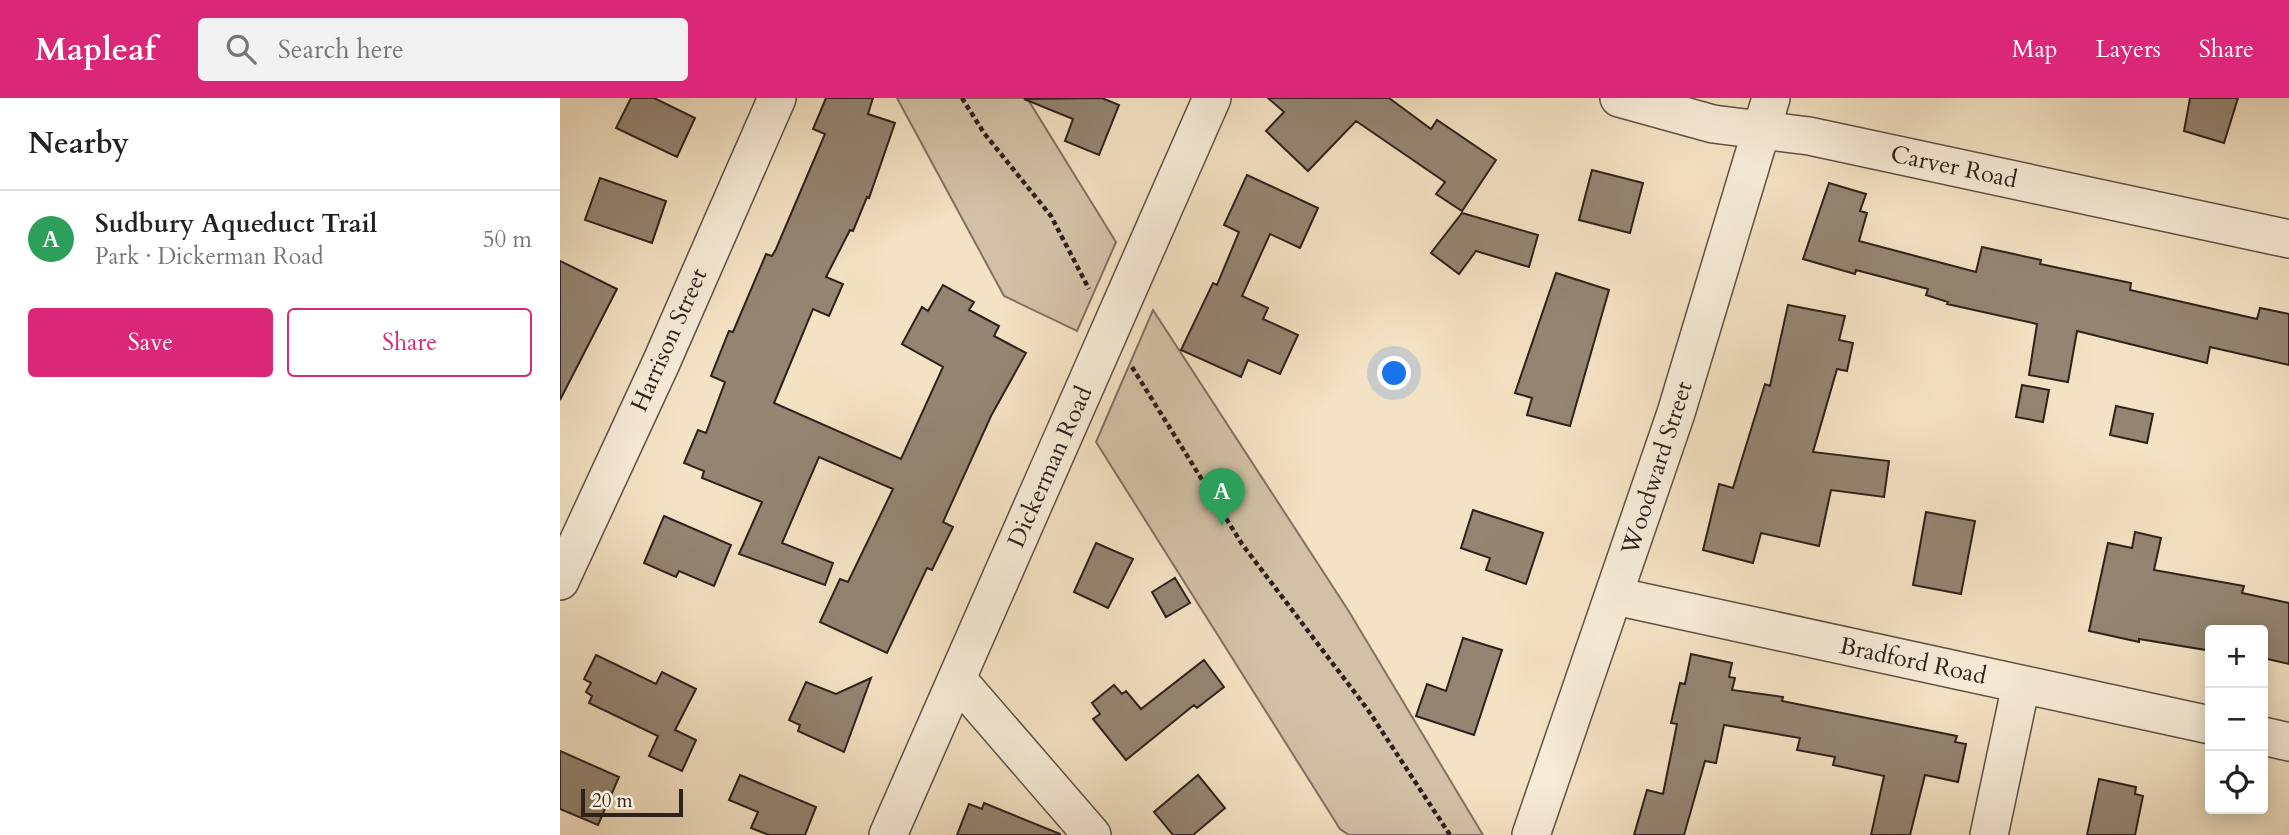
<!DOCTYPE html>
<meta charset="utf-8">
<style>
body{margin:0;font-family:Cardo,serif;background:#f2f2f2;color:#222}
.controls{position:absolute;right:21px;bottom:21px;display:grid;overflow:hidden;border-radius:7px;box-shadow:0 4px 18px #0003}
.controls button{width:63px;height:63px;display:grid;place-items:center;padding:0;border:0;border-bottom:2px solid #e0e0e0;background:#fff;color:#222;font:35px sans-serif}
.scale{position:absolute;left:21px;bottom:18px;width:102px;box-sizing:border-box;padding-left:7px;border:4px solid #2e211b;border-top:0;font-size:19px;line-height:24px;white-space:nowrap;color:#2e211b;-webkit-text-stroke:5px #f7ecd8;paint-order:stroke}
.you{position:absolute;left:835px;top:276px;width:24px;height:24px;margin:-18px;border:5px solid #fff;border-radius:50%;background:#1a73e8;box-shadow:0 0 0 10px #1a73e833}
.badge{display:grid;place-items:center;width:46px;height:46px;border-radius:50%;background:#db2777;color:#fff;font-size:23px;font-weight:700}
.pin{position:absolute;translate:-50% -58px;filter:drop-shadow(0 2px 4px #0008)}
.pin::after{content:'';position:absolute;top:37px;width:24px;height:21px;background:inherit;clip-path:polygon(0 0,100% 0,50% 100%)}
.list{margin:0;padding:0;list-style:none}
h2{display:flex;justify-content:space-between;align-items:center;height:91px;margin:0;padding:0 28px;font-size:30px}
h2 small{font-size:23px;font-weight:400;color:#767676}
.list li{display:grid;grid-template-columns:46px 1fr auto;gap:21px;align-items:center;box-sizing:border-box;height:98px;padding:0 28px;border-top:2px solid #e0e0e0}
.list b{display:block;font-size:26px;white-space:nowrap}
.list p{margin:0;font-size:23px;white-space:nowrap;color:#767676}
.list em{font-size:23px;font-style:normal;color:#767676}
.actions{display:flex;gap:14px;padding:21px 28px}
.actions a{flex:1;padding:16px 0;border:2px solid #db2777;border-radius:7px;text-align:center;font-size:24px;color:#db2777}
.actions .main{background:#db2777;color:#fff}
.icon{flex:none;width:38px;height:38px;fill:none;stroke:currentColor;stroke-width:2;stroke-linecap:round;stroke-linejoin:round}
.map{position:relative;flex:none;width:1729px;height:737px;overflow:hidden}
header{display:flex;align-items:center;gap:42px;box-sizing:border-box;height:98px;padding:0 35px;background:#db2777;color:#fff}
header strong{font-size:33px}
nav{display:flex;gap:38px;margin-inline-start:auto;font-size:24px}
.search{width:490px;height:63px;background:#f2f2f2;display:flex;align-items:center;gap:18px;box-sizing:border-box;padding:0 24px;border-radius:7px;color:#767676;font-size:26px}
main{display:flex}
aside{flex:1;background:#fff}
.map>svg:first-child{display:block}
.green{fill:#d2c1a6;stroke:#807160;stroke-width:2}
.building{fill:#948572;stroke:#2e211b;stroke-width:2}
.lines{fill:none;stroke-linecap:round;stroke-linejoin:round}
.minor-casing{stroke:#5f5145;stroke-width:40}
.path{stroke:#2e211b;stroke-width:4.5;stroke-dasharray:5 3.5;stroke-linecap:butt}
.minor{stroke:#f7ecd8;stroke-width:37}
.labels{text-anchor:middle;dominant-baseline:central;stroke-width:7;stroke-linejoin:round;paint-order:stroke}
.street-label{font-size:24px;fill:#2e211b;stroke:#f7ecd8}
</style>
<header>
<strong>Mapleaf</strong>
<div class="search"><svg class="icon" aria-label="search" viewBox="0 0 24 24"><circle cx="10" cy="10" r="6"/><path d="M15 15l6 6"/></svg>Search here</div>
<nav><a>Map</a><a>Layers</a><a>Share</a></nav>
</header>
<main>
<aside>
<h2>Nearby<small></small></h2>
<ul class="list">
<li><span class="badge" style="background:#2e9e5b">A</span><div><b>Sudbury Aqueduct Trail</b><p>Park · Dickerman Road</p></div><em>50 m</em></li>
</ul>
<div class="actions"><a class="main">Save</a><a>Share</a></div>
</aside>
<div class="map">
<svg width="1729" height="737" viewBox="0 0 1729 737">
<rect width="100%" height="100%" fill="#f3e2c3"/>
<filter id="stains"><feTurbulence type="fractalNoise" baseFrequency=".00286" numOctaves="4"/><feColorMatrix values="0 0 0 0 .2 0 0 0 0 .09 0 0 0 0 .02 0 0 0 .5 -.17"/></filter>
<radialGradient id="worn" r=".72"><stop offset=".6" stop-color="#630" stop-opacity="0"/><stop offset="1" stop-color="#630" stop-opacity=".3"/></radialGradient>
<path class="green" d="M 337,0 L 467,0 L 556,144 L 517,233 L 444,198 Z
M 593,212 L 788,512 L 923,737 L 789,737 L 780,731 L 536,344 Z"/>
<path class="building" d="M 71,0 L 94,0 L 135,20 L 117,59 L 56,30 Z
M 266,0 L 313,0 L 308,16 L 335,25 L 309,100 L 307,99 L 293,133 L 290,132 L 266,179 L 283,186 L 269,218 L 253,211 L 214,305 L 341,361 L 383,269 L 342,246 L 362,209 L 368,213 L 383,187 L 414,204 L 409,212 L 439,228 L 434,238 L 466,255 L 431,318 L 383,424 L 393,429 L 372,472 L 367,470 L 327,555 L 260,524 L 280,481 L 288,484 L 333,391 L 259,359 L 222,445 L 273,465 L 265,487 L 179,456 L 202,404 L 142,380 L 144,373 L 124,365 L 138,332 L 146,335 L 165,284 L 151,278 L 169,233 L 173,234 L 206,156 L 212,158 L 216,151 L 265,36 L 253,31 Z
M 542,0 L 559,7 L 539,57 L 505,43 L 513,21 L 464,1 Z
M 708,0 L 829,0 L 871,31 L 877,22 L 936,62 L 902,113 L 876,96 L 885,84 L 796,23 L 748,73 L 706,33 L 724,14 Z
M 1630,0 L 1678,0 L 1664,45 L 1624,33 Z
M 1032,72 L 1083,85 L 1070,135 L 1019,122 Z
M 687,77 L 758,110 L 740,150 L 710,136 L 682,198 L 708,210 L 703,221 L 738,237 L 720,276 L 688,262 L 681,279 L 621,252 L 653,185 L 657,187 L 679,134 L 664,127 Z
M 40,80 L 106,103 L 92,145 L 25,122 Z
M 1269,85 L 1306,96 L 1300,113 L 1307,115 L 1299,143 L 1416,174 L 1422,149 L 1481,162 L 1480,166 L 1571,185 L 1570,192 L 1697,221 L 1700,210 L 1729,216 L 1729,267 L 1650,249 L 1647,265 L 1517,233 L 1508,284 L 1469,277 L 1477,226 L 1387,206 L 1388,204 L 1366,197 L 1368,191 L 1296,172 L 1295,176 L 1243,161 Z
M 902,115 L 978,137 L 969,169 L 916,153 L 899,176 L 871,155 Z
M 0,163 L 57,191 L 0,302 Z
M 996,175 L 1049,192 L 1010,328 L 967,317 L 972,300 L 955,295 Z
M 1228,207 L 1285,218 L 1279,242 L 1293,245 L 1287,273 L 1277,271 L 1253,354 L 1329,363 L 1324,399 L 1271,392 L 1259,448 L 1201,435 L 1193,465 L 1143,452 L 1159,386 L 1173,390 L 1205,286 L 1210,288 Z
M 1462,287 L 1489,292 L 1483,324 L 1456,319 Z
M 1556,308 L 1593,316 L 1587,345 L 1550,337 Z
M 913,412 L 983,435 L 966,486 L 926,472 L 930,460 L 901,450 Z
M 1366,414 L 1415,423 L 1401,496 L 1353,487 Z
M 104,418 L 171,447 L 154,488 L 119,473 L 116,479 L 84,465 Z
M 1575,434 L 1601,440 L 1594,472 L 1684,488 L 1682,495 L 1729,505 L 1729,566 L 1703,560 L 1703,532 L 1650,532 L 1650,544 L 1647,543 L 1646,552 L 1579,541 L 1579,544 L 1529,533 L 1548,445 L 1572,450 Z
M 536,445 L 573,461 L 548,510 L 514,494 Z
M 615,480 L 630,505 L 606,519 L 592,494 Z
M 903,540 L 942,552 L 914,637 L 856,618 L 867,586 L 886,593 Z
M 1131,556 L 1172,565 L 1169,579 L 1175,580 L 1172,592 L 1223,599 L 1222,603 L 1397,638 L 1395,644 L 1406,646 L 1398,684 L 1365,677 L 1350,737 L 1311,737 L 1324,678 L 1273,667 L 1275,659 L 1237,652 L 1240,640 L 1164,627 L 1156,665 L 1145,663 L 1124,737 L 1074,737 L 1087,692 L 1103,696 L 1117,626 L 1111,625 L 1120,585 L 1125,586 Z
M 36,557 L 96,586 L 102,574 L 136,591 L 115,632 L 136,642 L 122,673 L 89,658 L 98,638 L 29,605 L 32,598 L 26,594 L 31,585 L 24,581 Z
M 644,562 L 664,589 L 637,610 L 634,607 L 566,662 L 533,621 L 540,616 L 532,605 L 554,587 L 562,596 L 566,593 L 581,611 Z
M 311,580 L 284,654 L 238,633 L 240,627 L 229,622 L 246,584 L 276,596 Z
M 0,653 L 59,679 L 38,727 L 0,711 Z
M 180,677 L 256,709 L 245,737 L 209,737 L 191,730 L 198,714 L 169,702 Z
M 638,677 L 665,710 L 633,737 L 613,737 L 594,714 Z
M 1539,681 L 1576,689 L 1575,696 L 1583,698 L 1575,737 L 1527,737 Z
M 424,705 L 500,736 L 500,737 L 397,737 L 409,706 L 422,711 Z"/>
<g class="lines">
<g class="minor-casing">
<path id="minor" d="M 1059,0 L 1153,26 L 1249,38 L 1729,141
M 0,483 L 101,265 L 217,0
M 1055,498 L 1650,627
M 397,581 L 532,737
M 1703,638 L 1729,644
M 328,737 L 652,0
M 971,737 L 1116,315 L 1211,0
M 1429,737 L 1461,587"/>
</g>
<path class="path" d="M 402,0 L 424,35 L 491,118 L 529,191
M 572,269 L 682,446 L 808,612 L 890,737"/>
<use href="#minor" class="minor"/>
</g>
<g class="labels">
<g class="street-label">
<text transform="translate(1394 69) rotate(12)">Carver Road</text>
<text transform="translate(109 242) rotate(-66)">Harrison Street</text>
<text transform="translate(490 369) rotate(-66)">Dickerman Road</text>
<text transform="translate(1097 370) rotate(-72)">Woodward Street</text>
<text transform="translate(1353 563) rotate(12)">Bradford Road</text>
</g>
</g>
<rect width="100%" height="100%" filter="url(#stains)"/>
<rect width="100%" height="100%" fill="url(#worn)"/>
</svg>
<div class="controls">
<button>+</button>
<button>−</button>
<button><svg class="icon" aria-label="locate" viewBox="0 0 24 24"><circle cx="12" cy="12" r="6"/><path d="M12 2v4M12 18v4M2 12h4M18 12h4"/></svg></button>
</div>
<div class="scale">20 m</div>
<div class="you"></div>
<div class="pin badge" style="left:662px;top:428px;background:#2e9e5b">A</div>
</div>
</main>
